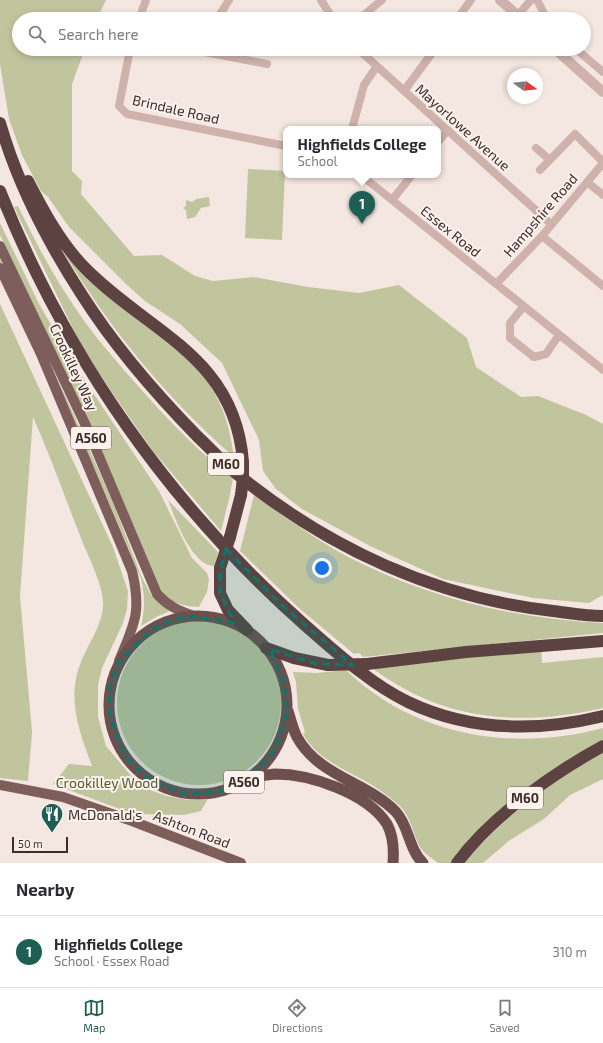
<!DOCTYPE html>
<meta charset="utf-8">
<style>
body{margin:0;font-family:"Exo 2",sans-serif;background:#f2f2f3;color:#2b2b33}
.compass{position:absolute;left:507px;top:68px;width:36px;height:36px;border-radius:50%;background:#fff;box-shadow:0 2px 6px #0003;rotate:105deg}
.scale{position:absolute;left:12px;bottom:10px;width:56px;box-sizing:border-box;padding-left:4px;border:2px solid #3b2c2a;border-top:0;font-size:11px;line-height:14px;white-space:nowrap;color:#3b2c2a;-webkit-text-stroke:3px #fbf1ed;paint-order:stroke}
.you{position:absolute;left:322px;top:568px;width:14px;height:14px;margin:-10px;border:3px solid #fff;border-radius:50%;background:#1a73e8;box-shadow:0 0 0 6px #1a73e833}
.badge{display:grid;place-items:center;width:26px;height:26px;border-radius:50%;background:#1d5f54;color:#fff;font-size:13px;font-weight:700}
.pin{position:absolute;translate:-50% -33px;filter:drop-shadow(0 1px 2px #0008)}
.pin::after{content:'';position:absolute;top:21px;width:14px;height:12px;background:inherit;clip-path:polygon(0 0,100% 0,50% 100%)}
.popup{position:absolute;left:283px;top:126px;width:158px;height:52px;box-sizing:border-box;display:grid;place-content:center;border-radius:8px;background:#fff;filter:drop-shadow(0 1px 3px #0005);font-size:13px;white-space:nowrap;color:#7c7c81}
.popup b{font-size:15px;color:#2b2b33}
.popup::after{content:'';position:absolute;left:50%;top:100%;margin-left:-8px;border:8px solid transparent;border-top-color:#fff}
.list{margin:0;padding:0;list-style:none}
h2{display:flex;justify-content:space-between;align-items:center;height:52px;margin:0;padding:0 16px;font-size:17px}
h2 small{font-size:13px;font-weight:400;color:#7c7c81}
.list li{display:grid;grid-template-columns:26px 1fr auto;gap:12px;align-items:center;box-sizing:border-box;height:72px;padding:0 16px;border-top:1px solid #e1e1e2}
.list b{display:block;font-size:15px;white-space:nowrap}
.list p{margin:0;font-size:13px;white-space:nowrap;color:#7c7c81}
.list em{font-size:13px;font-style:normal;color:#7c7c81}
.icon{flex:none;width:22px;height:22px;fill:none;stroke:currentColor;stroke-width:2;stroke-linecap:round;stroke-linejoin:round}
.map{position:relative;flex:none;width:603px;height:863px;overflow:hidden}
.search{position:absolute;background:#fff;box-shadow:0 2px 6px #0003;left:12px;right:12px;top:12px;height:44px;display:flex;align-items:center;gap:10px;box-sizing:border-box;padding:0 14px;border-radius:22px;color:#7c7c81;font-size:15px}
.sheet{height:124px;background:#fff}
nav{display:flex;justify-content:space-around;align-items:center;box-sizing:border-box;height:56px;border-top:1px solid #e1e1e2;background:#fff;font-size:11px;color:#7c7c81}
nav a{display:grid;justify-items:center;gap:2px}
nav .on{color:#1d5f54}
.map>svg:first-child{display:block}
.green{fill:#c1c59e}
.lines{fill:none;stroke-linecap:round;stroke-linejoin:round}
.minor{stroke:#ceb2ab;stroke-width:8}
.tertiary{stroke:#ceb2ab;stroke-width:10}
.primary{stroke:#7e5e5b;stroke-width:10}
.trunk{stroke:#6d504e;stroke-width:11}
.motorway{stroke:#5c4341;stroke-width:12}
.motorway-bridge{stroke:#5c4341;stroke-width:12}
.marked{fill:#0f766e;fill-opacity:0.2;stroke:#0f766e;stroke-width:3;stroke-dasharray:8 5;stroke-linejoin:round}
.labels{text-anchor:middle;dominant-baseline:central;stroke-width:4;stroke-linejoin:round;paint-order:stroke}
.shield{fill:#fbf1ed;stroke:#756764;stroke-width:1}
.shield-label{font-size:13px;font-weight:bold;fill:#3b2c2a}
.street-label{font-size:14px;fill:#3b2c2a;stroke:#fbf1ed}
.park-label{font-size:14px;fill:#555b2c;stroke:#fbf1ed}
.poi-label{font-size:14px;fill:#3b2c2a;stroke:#fbf1ed;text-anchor:start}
</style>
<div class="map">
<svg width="603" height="863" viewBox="0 0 603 863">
<rect width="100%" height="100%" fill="#f4e6e0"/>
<path class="green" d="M 0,0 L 106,0 L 97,19 L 19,19 L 19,49 L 85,49 L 72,84 L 72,171 L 82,181 L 81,194 L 134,256 L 162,255 L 195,276 L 213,281 L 254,277 L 308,287 L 359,293 L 399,285 L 467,338 L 476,367 L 521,397 L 538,396 L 586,415 L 603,424 L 603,595 L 589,603 L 533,598 L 443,579 L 370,546 L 302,509 L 276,489 L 263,471 L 259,440 L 222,363 L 180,324 L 145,301 L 127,285 L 69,227 L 48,197 L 41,191 L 22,155 L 9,119 L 0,64 Z
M 248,169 L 285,171 L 282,240 L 245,238 Z
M 209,197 L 210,206 L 201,208 L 195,217 L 187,219 L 186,210 L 183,208 L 186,206 L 186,200 L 192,202 L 196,199 Z
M 18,206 C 37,246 59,286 85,322 C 104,348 126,372 147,396 C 174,426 201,454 233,478 L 229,499 L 221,531 L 153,451 L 111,391 L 81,345 L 14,207 Z
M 0,223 L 38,302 L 73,363 L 159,491 L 192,558 L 207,573 L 209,580 L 207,592 L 199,607 C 182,606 170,603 159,589 L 70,382 L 0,235 Z
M 64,253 C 76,267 89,280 103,292 C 144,326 198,353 220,404 C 228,421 231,438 234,457 C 167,399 110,329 64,253 Z
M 0,257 L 70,406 L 114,505 L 142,578 L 152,596 L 170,611 L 158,616 L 141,626 C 145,609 145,596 141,579 C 97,472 51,366 0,263 Z
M 0,304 L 113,547 L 128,591 L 127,609 L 123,623 L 102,668 L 98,685 L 98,717 L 106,746 L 132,777 L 150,790 L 167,796 L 189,800 L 207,800 L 201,811 L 184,815 L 133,814 L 53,784 L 69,764 L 92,766 C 78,729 65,694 84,655 C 92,638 104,621 103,601 C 102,583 88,556 81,538 C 65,498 51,457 33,417 L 20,596 L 32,732 L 28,781 L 0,778 Z
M 254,495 C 285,517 316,540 350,558 C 429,598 515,619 603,623 L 603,633 L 363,657 L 359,653 L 354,654 L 300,609 L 240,551 Z
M 168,500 L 218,552 L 215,566 C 192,567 175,518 168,500 Z
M117 703a82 82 0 1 1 164 0a82 82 0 1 1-164 0Z
M 541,647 L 542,663 L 603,657 L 603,708 C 518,727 443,721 372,668 Z
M 346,670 C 415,737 513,752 603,728 L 603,739 L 571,758 L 453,859 L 451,863 L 438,863 C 432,858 424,854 420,847 C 413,834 411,817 400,806 C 389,797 378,788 365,781 C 342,768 316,758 303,734 L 305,732 L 298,709 L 296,682 L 293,672 L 316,673 Z
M 603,751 L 603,779 L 570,795 L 544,819 L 510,840 L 483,863 L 463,863 C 503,818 551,782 603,751 Z"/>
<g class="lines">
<path class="minor" d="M 321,0 L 333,19
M 537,0 L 547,19
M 518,15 L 531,0
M 139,19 L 146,0
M 217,19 L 229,0
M 359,19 L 382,0
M 457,19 L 471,0
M 130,49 L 119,106 L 127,114 L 286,146
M 189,49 L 267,64
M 358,49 L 551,224
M 576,49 L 603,72
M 404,91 L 435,49
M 352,129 L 364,85 L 377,66
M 438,142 L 448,130
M 536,148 L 550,160
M 540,170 L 575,134 L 603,162
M 361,175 L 603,370
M 587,182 L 603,195
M 392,200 L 412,175
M 542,236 L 603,286
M 496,284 L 542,236 L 603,163
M 524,306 L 510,323 L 510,338 L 534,357 L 546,354 L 559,335"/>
<path class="tertiary" d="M 500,0 L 522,19
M 555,49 L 603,92"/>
<path class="primary" d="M 0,246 L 87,428 L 157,594 C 168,606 179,611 194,616
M 0,268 L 41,354 L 132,571 C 142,613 134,624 119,661
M 0,785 L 63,797 L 132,821 L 241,863"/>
<path class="trunk" d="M109 705a89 89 0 1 1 178 0a89 89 0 1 1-178 0Z
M 288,711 C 291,720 293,730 297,737 C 318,776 367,782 396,812 C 409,826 409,850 423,863
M 250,778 C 258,776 267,775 275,774 C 310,774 367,793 387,824 C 393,835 394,850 393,863"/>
<path class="motorway" d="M 0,123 C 18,186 47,241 82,295 C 115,347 155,393 198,437 C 211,449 223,463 237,474 C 328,548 436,598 553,611 C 570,613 586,616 603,616
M 28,181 C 44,212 60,242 84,267 C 148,333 235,355 243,462
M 0,191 C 67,359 171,507 307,627 C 337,653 372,685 408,702 C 471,732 537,732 603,716
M 230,537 L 241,495
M 220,568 L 220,593 L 228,610 L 247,630
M 266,648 L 294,658 L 328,665
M 367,664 L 466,652 L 603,641
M 457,863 C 492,816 552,774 603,746"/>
<path class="motorway-bridge" d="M 241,495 L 243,478 L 243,462
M 220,568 L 230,537
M 328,665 L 367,664"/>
</g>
<path class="marked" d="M 226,549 L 285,608 L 353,665 L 316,664 L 270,649 L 284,681 L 288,711 L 277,747 L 268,760 L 238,786 L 216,793 L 184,794 L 149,780 L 124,756 L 110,718 L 109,688 L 119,661 L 152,629 L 174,619 L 194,616 L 234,623 L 220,593 L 220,571 Z"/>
<defs>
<g id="restaurant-pin" transform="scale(1.15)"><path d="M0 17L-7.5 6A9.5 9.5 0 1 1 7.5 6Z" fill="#1d5f54" stroke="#fbf1ed"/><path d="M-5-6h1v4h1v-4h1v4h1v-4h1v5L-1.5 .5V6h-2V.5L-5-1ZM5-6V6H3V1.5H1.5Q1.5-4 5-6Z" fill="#fff"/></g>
</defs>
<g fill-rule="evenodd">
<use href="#restaurant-pin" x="52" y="814"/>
</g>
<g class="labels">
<g class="shield">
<rect x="71" y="427" width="40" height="22" rx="3"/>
<rect x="208" y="453" width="36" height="22" rx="3"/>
<rect x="224" y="771" width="40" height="22" rx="3"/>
<rect x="507" y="787" width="36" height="22" rx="3"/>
</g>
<g class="shield-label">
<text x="91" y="438">A560</text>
<text x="226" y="464">M60</text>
<text x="244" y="782">A560</text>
<text x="525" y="798">M60</text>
</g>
<g class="street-label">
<text transform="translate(176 109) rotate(13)">Brindale Road</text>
<text transform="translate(463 127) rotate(42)">Mayorlowe Avenue</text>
<text transform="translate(540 215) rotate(-49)">Hampshire Road</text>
<text transform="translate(451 231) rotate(39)">Essex Road</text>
<text transform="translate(74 367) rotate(65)">Crookilley Way</text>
<text transform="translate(192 829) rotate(21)">Ashton Road</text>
</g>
<g class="park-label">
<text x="107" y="782">Crookilley Wood</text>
</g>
<g class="poi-label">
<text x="68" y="814">McDonald's</text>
</g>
</g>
</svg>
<svg class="compass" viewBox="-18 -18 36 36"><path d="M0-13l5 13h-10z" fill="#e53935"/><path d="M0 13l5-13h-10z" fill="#7c7c81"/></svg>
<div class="scale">50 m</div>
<div class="you"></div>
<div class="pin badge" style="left:362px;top:224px">1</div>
<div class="popup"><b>Highfields College</b>School</div>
<div class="search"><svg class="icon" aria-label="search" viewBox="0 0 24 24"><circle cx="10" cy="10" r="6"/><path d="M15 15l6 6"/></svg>Search here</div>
</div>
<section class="sheet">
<h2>Nearby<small></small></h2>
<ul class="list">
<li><span class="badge">1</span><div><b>Highfields College</b><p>School · Essex Road</p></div><em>310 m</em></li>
</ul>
</section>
<nav>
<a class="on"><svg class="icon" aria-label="map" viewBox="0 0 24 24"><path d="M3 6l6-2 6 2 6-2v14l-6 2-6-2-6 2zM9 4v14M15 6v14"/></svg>Map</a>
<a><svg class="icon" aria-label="directions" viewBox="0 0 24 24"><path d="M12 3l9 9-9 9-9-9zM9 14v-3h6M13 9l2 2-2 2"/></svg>Directions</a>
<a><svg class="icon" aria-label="saved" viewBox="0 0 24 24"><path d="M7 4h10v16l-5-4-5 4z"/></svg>Saved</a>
</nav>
